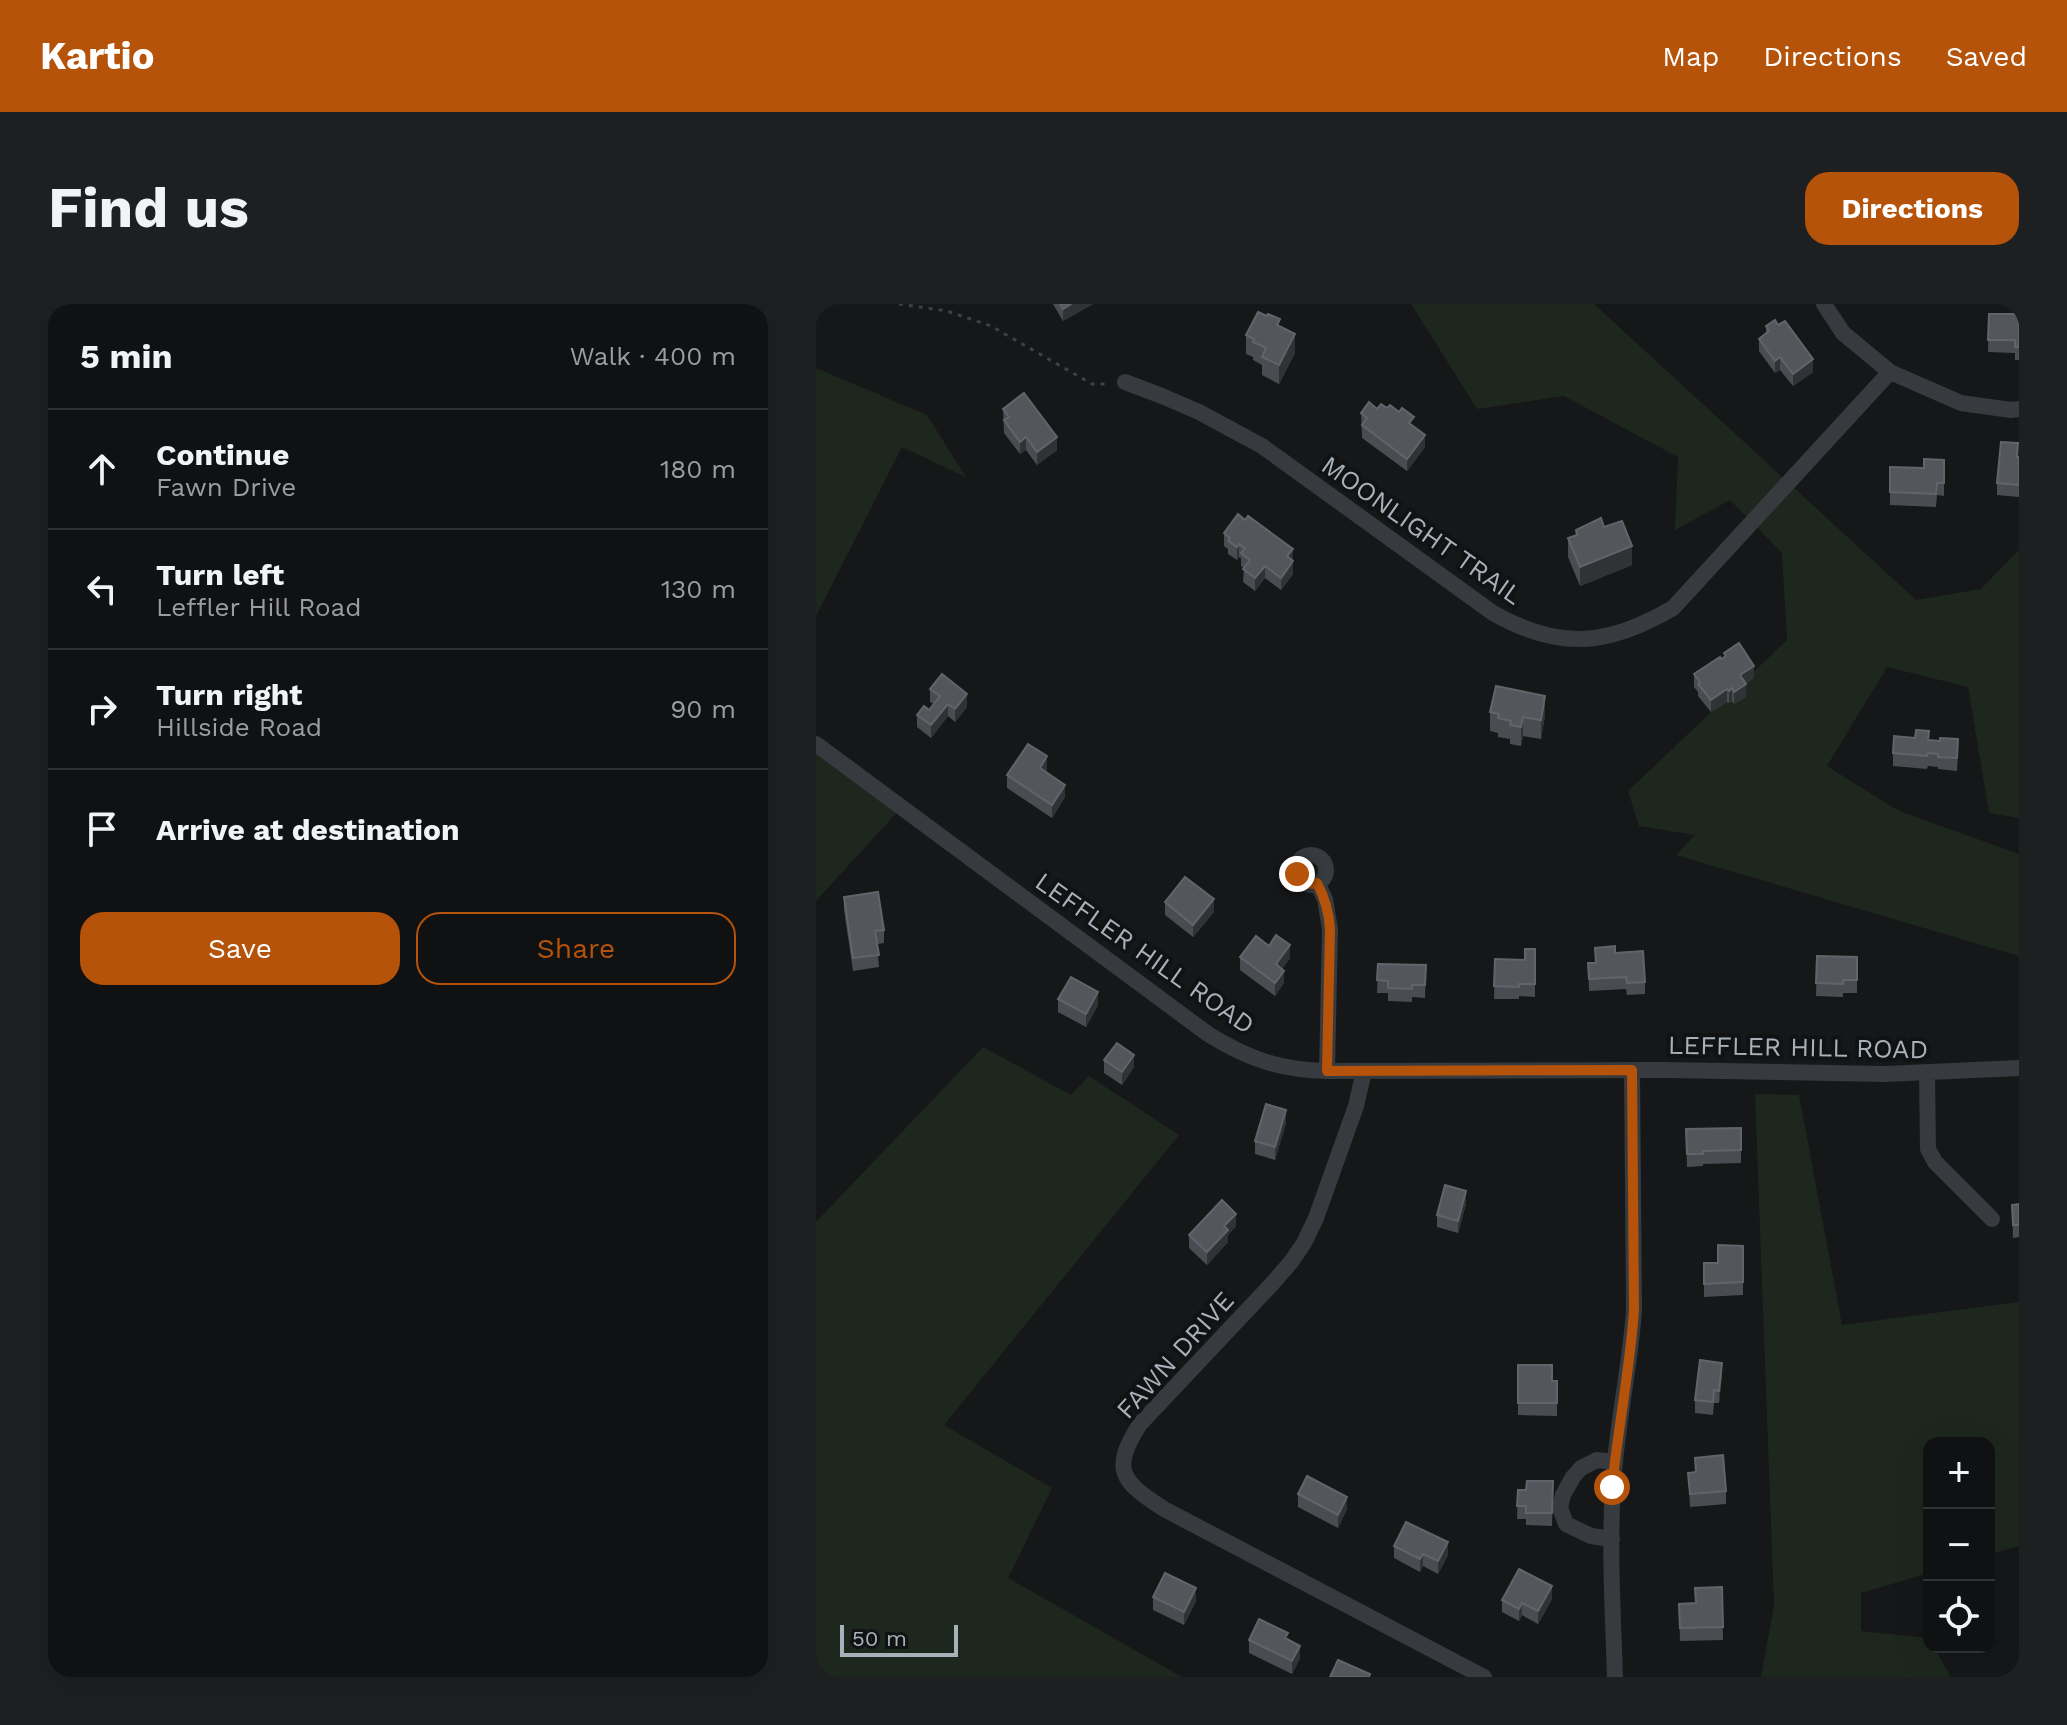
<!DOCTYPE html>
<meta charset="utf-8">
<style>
body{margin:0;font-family:"Work Sans",sans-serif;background:#1e1f21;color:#f1f3f6}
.controls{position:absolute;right:24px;bottom:24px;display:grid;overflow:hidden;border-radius:16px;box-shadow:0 8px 32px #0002}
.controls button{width:72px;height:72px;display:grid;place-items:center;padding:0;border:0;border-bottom:2px solid #303133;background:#101113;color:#f1f3f6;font:40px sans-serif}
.scale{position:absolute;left:24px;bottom:20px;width:118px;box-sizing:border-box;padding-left:8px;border:4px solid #a8b1b9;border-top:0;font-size:22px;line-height:28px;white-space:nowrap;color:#a8b1b9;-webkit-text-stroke:6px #111214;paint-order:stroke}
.stop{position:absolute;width:24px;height:24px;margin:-18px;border:6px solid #b45309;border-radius:50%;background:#fff}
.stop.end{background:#b45309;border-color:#fff;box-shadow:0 2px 8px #0008}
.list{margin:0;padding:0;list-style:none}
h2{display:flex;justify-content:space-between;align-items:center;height:104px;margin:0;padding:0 32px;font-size:34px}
h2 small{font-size:26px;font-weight:400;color:#9c9da0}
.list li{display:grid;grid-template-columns:52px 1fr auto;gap:24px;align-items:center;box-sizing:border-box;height:120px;padding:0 32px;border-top:2px solid #303133}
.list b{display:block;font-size:30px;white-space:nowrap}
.list p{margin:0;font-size:26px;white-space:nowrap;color:#9c9da0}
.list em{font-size:26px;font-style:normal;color:#9c9da0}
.actions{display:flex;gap:16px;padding:24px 32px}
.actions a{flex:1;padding:18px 0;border:2px solid #b45309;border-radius:24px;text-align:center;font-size:28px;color:#b45309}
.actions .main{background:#b45309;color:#fff}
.icon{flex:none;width:44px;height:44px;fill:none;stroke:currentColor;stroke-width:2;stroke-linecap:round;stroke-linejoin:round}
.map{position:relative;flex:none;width:1203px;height:1373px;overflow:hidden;border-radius:24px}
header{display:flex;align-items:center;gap:48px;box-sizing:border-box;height:112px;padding:0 40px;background:#b45309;color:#fff}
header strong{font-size:38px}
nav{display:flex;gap:44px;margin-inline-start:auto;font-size:28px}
.intro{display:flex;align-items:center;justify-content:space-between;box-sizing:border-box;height:192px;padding:0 48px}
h1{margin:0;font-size:56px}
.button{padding:20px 36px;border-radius:24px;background:#b45309;color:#fff;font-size:28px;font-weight:700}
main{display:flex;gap:48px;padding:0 48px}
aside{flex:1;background:#101113;border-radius:24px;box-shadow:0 8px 32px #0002}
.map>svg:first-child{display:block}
.green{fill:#1e271e}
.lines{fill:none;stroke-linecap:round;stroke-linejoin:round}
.path{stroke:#3d4145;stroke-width:3;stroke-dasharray:4 6;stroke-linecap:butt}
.minor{stroke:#373a3e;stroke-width:16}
.wall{fill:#494d51}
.shaded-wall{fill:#303336}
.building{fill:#53575c;stroke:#61656b;stroke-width:2}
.route{stroke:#b45309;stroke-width:10}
.labels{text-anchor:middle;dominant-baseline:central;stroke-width:8;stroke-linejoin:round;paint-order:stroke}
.street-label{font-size:26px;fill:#a8b1b9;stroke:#111214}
</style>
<header>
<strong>Kartio</strong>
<nav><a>Map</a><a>Directions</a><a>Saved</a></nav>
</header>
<div class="intro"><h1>Find us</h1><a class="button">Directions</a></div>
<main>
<aside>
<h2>5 min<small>Walk · 400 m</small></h2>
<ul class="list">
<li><svg class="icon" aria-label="ahead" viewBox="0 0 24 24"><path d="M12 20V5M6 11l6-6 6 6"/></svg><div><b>Continue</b><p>Fawn Drive</p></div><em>180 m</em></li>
<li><svg class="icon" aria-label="left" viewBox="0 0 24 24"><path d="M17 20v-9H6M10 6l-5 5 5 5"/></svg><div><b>Turn left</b><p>Leffler Hill Road</p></div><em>130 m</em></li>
<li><svg class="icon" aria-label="right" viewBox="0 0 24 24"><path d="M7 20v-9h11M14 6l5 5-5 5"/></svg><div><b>Turn right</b><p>Hillside Road</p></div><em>90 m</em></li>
<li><svg class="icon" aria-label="arrive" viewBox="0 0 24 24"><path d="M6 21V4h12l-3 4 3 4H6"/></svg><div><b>Arrive at destination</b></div></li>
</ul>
<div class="actions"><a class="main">Save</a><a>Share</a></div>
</aside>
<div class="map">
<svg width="1203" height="1373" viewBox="0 0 1203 1373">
<rect width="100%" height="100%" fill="#161719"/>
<path class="green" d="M 595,0 L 778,0 L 1100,296 L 1165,285 L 1203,246 L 1203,514 L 1173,509 L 1152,383 L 1071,363 L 1011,462 L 1083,507 L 1203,550 L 1203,652 L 860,551 L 879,531 L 823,522 L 812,487 L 971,336 L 966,249 L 914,196 L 859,226 L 862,153 L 748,92 L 661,105 Z
M 0,64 L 111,111 L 150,173 L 86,143 L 0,312 Z
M 0,440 L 85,504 L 0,597 Z
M 167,743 L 255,791 L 273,772 L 363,831 L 128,1121 L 236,1184 L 192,1274 L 366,1373 L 0,1373 L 0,918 Z
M 939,790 L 983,791 L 1026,1021 L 1203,998 L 1203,1242 L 1173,1251 L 1173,1139 L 1113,1139 L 1113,1269 L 1045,1289 L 1045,1327 L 1113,1334 L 1113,1343 L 1118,1343 L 1135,1373 L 945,1373 L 958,1301 Z"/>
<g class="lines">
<path class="path" d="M 83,0 L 131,7 L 175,22 L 276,80 L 293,80"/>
<path class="minor" d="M 1008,0 L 1027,29 L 1074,68 L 1145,99 L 1195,106 L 1203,105
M 309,78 L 346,92 L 383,108 L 446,142 L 677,309 C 744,347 792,342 857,304 L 1074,68
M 0,440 L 392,730 C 432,755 464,766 511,767 L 849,766 L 1069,770 L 1203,764
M480 566a15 15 0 1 1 30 0a15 15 0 1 1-30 0Z
M 501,579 L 509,595 L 514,625 L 511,767
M 548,767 L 540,802 L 500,914 L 488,939 L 475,958 L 455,981 L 324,1120 C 294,1166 306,1178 348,1205 L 668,1373
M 1111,769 L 1112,845 L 1119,858 L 1176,915
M 796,1235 L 775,1232 L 750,1220 L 744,1204 L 747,1191 L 757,1173 L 765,1164 L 781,1156 L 799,1158
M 799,1373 C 797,1310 793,1246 797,1183 C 800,1123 814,1065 818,1006 L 816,766"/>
</g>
<path class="wall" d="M 237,0 L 277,0 L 247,17 Z
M 1173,10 L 1203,10 L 1203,56 L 1199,56 L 1199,49 L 1172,48 Z
M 962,21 L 997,68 L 977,82 L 964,66 L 959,69 L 943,47 L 943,35 L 950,30 L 950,22 Z
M 464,23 L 479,49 L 463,80 L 446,71 L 446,61 L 437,56 L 437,53 L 430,50 L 430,31 Z
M 187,105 L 241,146 L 221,161 L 210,146 L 204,150 L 188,129 Z
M 561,105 L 598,123 L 609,143 L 591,167 L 546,134 L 545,109 Z
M 1202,153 L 1203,153 L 1203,193 L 1181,191 L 1181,179 Z
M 1128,156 L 1128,192 L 1121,191 L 1120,203 L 1074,201 L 1074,163 L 1108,164 Z
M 429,216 L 477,245 L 477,270 L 465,286 L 449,274 L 439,287 L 427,278 L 428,264 L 425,262 L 425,254 L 423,253 L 421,256 L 412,250 L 412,245 L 408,242 L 408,229 Z
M 788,223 L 816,261 L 764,282 L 752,253 L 752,234 L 760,231 L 760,226 Z
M 908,349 L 938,374 L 929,380 L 930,393 L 918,400 L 916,397 L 913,399 L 911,398 L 895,408 L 882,392 L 882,388 L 878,383 L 878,370 L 908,353 Z
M 114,385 L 151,403 L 139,418 L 132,412 L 115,434 L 101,423 L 101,411 L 113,406 L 118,400 L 114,398 Z
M 674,408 L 729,411 L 725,435 L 707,432 L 705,442 L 694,440 L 694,435 L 682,433 L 682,429 L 674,427 Z
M 1113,436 L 1142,448 L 1141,467 L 1122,465 L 1122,463 L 1112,462 L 1111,465 L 1077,462 L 1077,449 Z
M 231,465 L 230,468 L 249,493 L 236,514 L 191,484 L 191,471 Z
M 28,593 L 68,626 L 68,639 L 61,640 L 63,663 L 37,667 L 28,606 Z
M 349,598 L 398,608 L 377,633 L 349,611 Z
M 453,642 L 474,654 L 466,665 L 468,679 L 459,692 L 424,666 L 424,653 Z
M 779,644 L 799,649 L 829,678 L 829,690 L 811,691 L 810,685 L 773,687 L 772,659 L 779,659 Z
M 719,645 L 719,693 L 703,692 L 703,695 L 678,695 L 679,655 L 709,656 Z
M 1001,652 L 1041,653 L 1041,689 L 1027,689 L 1027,693 L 1000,692 Z
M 562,660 L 610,661 L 609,694 L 596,693 L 596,698 L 572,697 L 572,689 L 561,689 Z
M 242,695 L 282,701 L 270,723 L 242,708 Z
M 288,756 L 318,763 L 306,781 L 288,769 Z
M 470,819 L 459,856 L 439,850 L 439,837 Z
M 870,825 L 925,846 L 925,859 L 887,860 L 887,862 L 871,863 Z
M 650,900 L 642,929 L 621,923 L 621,911 Z
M 1203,900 L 1203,933 L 1197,934 L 1196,901 Z
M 420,922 L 412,931 L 412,938 L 391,961 L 373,944 L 373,931 Z
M 927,942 L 927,991 L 888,993 L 888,959 L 902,959 Z
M 702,1061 L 736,1077 L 741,1077 L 741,1112 L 702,1111 Z
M 906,1071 L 903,1099 L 898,1099 L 897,1111 L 879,1109 L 879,1096 Z
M 879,1154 L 910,1187 L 910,1200 L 874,1203 L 872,1169 L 879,1168 Z
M 737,1177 L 736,1222 L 710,1221 L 710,1215 L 701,1215 L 702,1186 L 710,1186 Z
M 482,1190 L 531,1205 L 522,1224 L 482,1203 Z
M 578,1242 L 632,1251 L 622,1270 L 607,1262 L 604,1268 L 578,1254 Z
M 906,1283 L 907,1336 L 864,1337 L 863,1300 L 879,1299 Z
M 337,1293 L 380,1297 L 368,1321 L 337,1306 Z
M 736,1295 L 722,1320 L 706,1311 L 703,1317 L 686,1308 L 686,1296 Z
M 433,1336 L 472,1336 L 484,1354 L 476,1370 L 433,1349 Z"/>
<path class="shaded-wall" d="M 255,0 L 277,0 L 247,17 L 247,5 Z
M 479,30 L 479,49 L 463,80 L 463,61 Z
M 964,53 L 964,66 L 959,69 L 959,57 Z
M 997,55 L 997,68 L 977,82 L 977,70 Z
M 609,131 L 609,143 L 591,167 L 591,155 Z
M 210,133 L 210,146 L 204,150 L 204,138 Z
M 241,133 L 241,146 L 221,161 L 221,148 Z
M 423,240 L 423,253 L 421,256 L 421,243 Z
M 816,242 L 816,261 L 764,282 L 764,263 Z
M 477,245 L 477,257 L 471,252 Z
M 477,257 L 477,270 L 465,286 L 465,274 Z
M 449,262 L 449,274 L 439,287 L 439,274 Z
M 938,362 L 938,374 L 924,384 L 924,371 Z
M 930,380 L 930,393 L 918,400 L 918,388 Z
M 916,384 L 916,397 L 913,399 L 913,387 Z
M 911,385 L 911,398 L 895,408 L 895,396 Z
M 151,390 L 151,403 L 139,418 L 139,405 Z
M 729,392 L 729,411 L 725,435 L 725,416 Z
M 132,400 L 132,412 L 115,434 L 115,421 Z
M 707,413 L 707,432 L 705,442 L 705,423 Z
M 231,452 L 231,465 L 224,476 L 224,464 Z
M 249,481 L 249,493 L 236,514 L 236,501 Z
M 398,595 L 398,608 L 377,633 L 377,621 Z
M 474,641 L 474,654 L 460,673 L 460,660 Z
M 468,667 L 468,679 L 459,692 L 459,679 Z
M 282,688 L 282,701 L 270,723 L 270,710 Z
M 318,751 L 318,763 L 306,781 L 306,768 Z
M 470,806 L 470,819 L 459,856 L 459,843 Z
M 650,887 L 650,900 L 642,929 L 642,917 Z
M 420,910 L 420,922 L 412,931 L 412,938 L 391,961 L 391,948 L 408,922 Z
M 906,1059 L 906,1071 L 903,1099 L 903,1087 Z
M 531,1193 L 531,1205 L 522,1224 L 522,1211 Z
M 632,1238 L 632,1251 L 622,1270 L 622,1257 Z
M 607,1250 L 607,1262 L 604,1268 L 604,1255 Z
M 736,1282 L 736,1295 L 722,1320 L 722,1307 Z
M 380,1284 L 380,1297 L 368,1321 L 368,1308 Z
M 706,1299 L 706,1311 L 703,1317 L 703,1305 Z
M 484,1342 L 484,1354 L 476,1370 L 476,1357 Z"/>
<path class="building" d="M 244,0 L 255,0 L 247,5 Z
M 442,8 L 451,12 L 452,10 L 464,15 L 461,21 L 479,30 L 463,61 L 446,53 L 450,44 L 437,38 L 438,35 L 430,31 Z
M 1173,10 L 1203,10 L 1203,43 L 1199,43 L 1199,36 L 1172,36 Z
M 959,16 L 962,21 L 969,17 L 997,55 L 977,70 L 964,53 L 959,57 L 943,35 L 953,27 L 950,22 Z
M 208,89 L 241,133 L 221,148 L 210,133 L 204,138 L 188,116 L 193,113 L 187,105 Z
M 553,98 L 561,105 L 565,100 L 571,104 L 574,101 L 583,108 L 586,104 L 598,113 L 593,119 L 609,131 L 591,155 L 546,121 L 551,114 L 545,109 Z
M 1185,138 L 1202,139 L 1201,153 L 1203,153 L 1203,181 L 1181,179 Z
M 1108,155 L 1128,156 L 1128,179 L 1121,179 L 1120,190 L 1074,188 L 1074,163 L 1108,164 Z
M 422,210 L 429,216 L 432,212 L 477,245 L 471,252 L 477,257 L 465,274 L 449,262 L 439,274 L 427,265 L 434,256 L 425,249 L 429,244 L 423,240 L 421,243 L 412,237 L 414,234 L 408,229 Z
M 785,214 L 788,223 L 806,217 L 816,242 L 764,263 L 752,234 L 761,231 L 760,226 Z
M 923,339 L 938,362 L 924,371 L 930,380 L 918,388 L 916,384 L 913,387 L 911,385 L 895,396 L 882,380 L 884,378 L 878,370 L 904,353 L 905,355 L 910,352 L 908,349 Z
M 126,370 L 151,390 L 139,405 L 132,400 L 115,421 L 101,411 L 108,402 L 113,406 L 124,392 L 114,385 Z
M 680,382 L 729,392 L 725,416 L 707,413 L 705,423 L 694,421 L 695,417 L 682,414 L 683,410 L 674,408 Z
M 1100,426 L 1113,427 L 1112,436 L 1124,437 L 1124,434 L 1142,435 L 1141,454 L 1122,453 L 1122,450 L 1112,449 L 1111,452 L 1077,449 L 1078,432 L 1099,434 Z
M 212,440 L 231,452 L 224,464 L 249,481 L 236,501 L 191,471 Z
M 369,573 L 398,595 L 377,621 L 349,598 Z
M 62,588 L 68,626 L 59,627 L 63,651 L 37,654 L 28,593 Z
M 460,631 L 474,641 L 460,660 L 468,667 L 459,679 L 424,653 L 440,632 L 453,642 Z
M 799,642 L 799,649 L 827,647 L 829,678 L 811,679 L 810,673 L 773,675 L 772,659 L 780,659 L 779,644 Z
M 709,645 L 719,645 L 719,680 L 703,680 L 703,683 L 678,682 L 679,655 L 709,656 Z
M 1001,652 L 1041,653 L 1041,676 L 1027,676 L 1027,680 L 1000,679 Z
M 562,660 L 610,661 L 609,681 L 596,681 L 596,685 L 572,684 L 572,677 L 561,676 Z
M 255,673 L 282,688 L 270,710 L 242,695 Z
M 301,739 L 318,751 L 306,768 L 288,756 Z
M 450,800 L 470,806 L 459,843 L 439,837 Z
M 925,824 L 925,846 L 887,847 L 887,850 L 871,850 L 870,825 Z
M 629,881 L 650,887 L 642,917 L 621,911 Z
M 406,896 L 420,910 L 408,922 L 412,926 L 391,948 L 373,931 Z
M 1203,900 L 1203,921 L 1197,921 L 1196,901 Z
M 902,941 L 927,942 L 927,978 L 888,980 L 888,959 L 902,959 Z
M 884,1056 L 906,1059 L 903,1087 L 898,1086 L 897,1098 L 879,1096 Z
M 702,1061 L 736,1061 L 736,1077 L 741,1077 L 741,1099 L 702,1099 Z
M 907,1151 L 910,1187 L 874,1190 L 872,1169 L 880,1168 L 879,1154 Z
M 491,1172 L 531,1193 L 522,1211 L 482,1190 Z
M 711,1177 L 737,1177 L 736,1209 L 710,1209 L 710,1202 L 701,1202 L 702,1186 L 710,1186 Z
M 590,1218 L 632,1238 L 622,1257 L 607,1250 L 604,1255 L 578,1242 Z
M 703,1265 L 736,1282 L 722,1307 L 706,1299 L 703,1305 L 686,1296 Z
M 349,1269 L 380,1284 L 368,1308 L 337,1293 Z
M 906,1283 L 907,1323 L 864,1324 L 863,1300 L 880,1299 L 879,1284 Z
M 443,1315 L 472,1329 L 469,1334 L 484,1342 L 476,1357 L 433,1336 Z
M 522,1356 L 554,1370 L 553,1373 L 514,1373 Z"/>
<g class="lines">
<path class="route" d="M 481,570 C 485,579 492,581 501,579 C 509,594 513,608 514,625 L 511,767 L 816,766 L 818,1006 C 814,1065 802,1124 796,1183"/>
</g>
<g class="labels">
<g class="street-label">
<text transform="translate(606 226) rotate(35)">MOONLIGHT TRAIL</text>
<text transform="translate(329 649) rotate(35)">LEFFLER HILL ROAD</text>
<text transform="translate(982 743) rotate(1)">LEFFLER HILL ROAD</text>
<text transform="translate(359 1051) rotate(-48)">FAWN DRIVE</text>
</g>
</g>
</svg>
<div class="controls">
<button>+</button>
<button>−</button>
<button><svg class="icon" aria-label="locate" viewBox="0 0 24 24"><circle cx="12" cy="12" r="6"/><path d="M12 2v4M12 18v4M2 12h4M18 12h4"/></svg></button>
</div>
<div class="scale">50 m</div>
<div class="stop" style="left:796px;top:1183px"></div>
<div class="stop end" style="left:481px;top:570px"></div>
</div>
</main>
